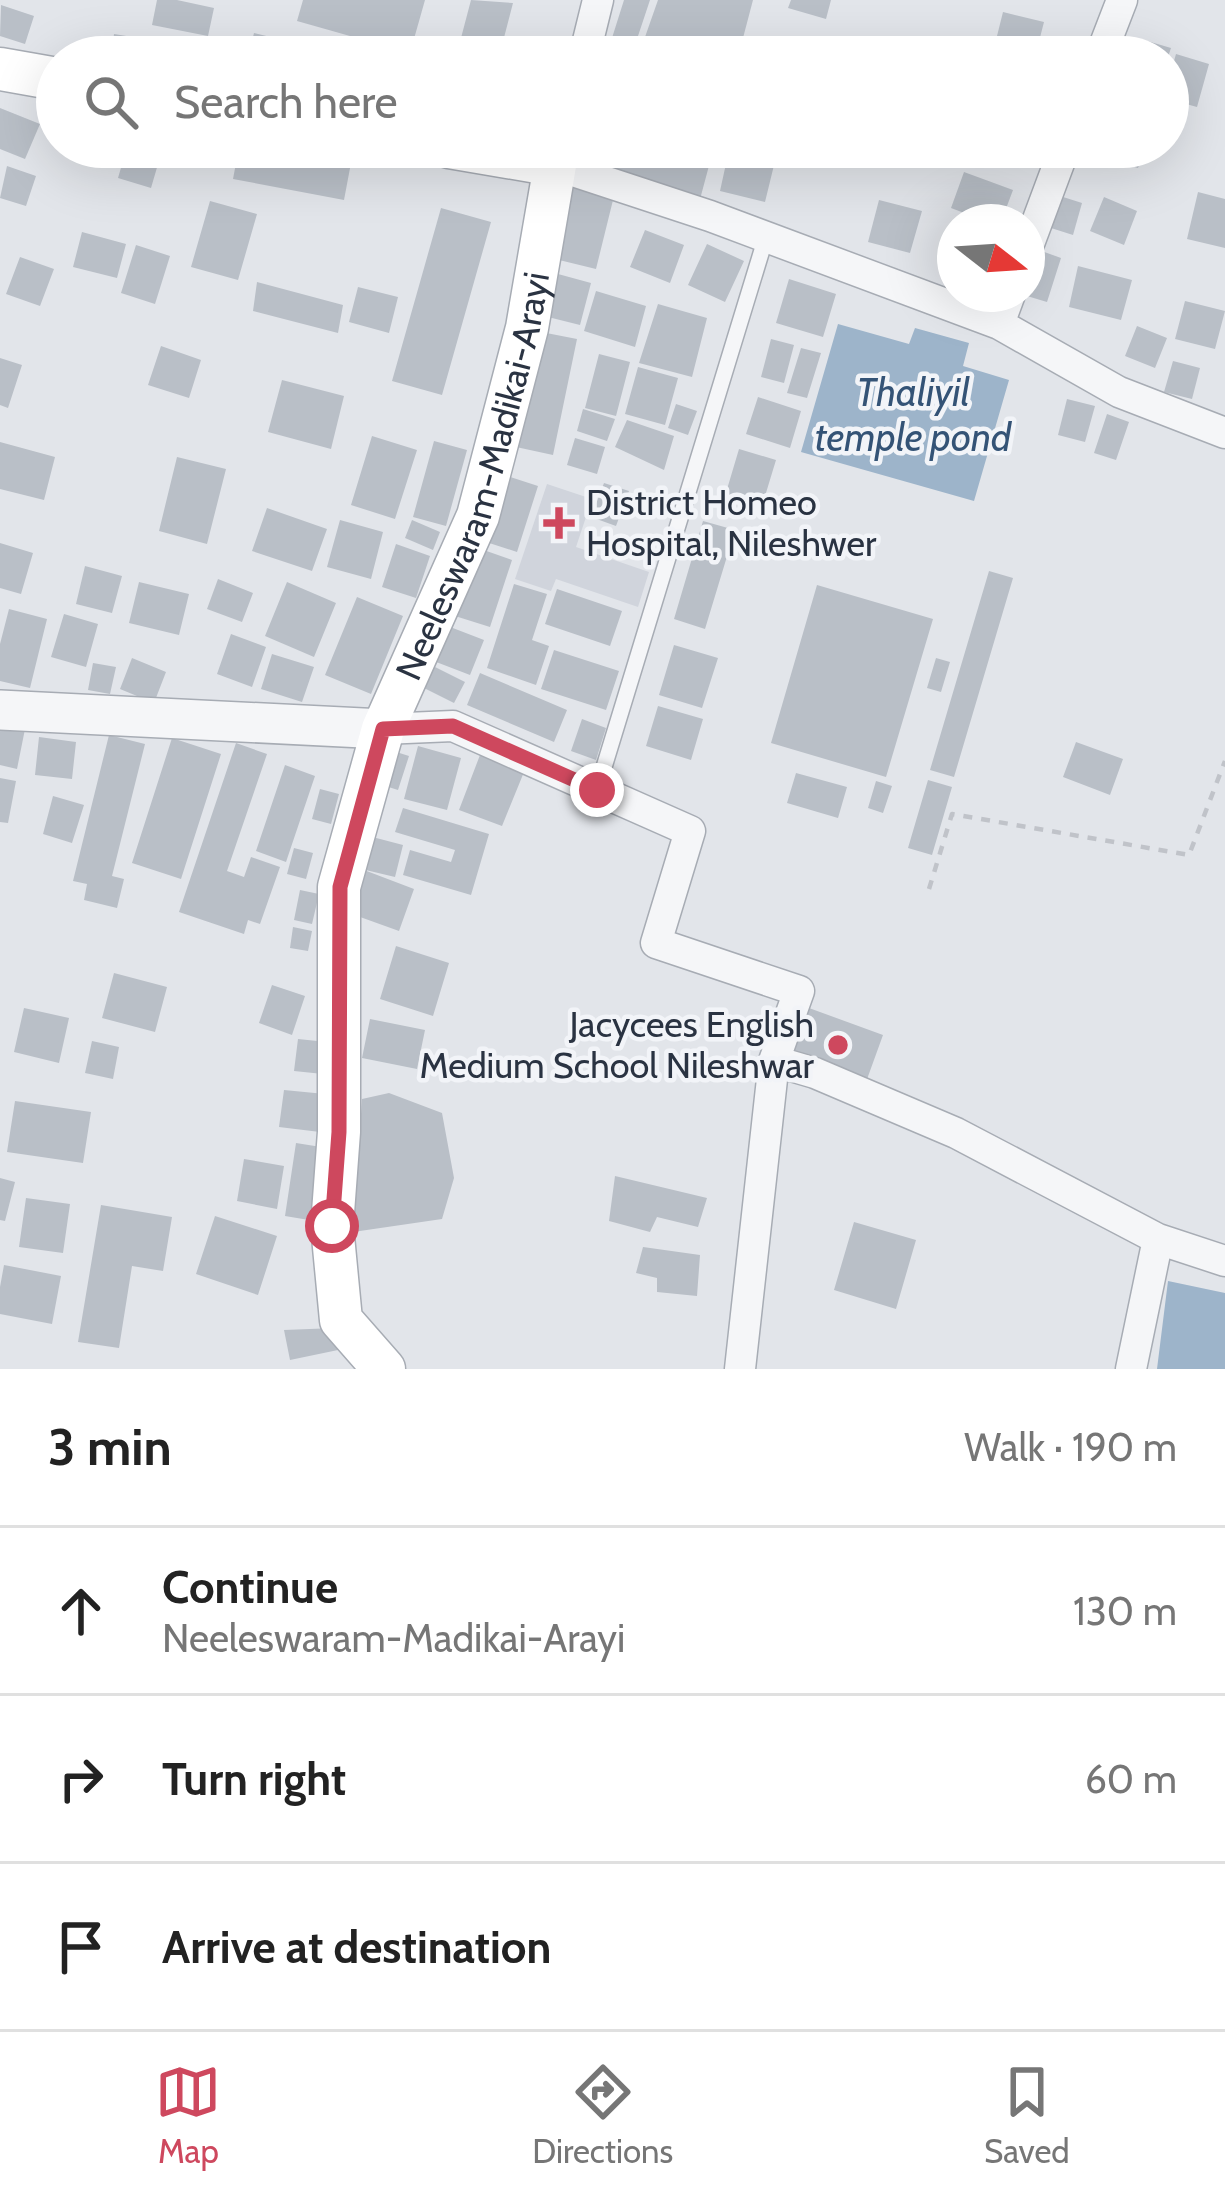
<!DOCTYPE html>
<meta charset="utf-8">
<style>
body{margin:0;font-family:Cabin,sans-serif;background:#f2f2f2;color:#222}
.compass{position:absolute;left:937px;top:204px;width:108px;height:108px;border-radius:50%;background:#fff;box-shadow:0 12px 48px #0002;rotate:107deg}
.stop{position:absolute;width:36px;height:36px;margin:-27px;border:9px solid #ce485e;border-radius:50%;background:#fff}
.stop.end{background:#ce485e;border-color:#fff;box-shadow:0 3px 12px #0008}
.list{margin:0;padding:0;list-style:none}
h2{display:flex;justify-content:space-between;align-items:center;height:156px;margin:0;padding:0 48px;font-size:51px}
h2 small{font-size:39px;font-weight:400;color:#767676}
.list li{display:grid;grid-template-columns:78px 1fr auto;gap:36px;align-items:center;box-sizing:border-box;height:168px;padding:0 48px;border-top:3px solid #e0e0e0}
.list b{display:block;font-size:45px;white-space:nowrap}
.list p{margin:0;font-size:39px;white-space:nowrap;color:#767676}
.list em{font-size:39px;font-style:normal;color:#767676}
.icon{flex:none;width:66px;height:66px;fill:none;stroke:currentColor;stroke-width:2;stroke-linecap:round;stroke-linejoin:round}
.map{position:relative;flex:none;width:1225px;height:1369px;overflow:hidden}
.search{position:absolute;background:#fff;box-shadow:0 12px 48px #0002;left:36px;right:36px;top:36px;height:132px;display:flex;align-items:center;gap:30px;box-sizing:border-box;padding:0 42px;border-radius:66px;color:#767676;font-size:45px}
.sheet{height:660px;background:#fff}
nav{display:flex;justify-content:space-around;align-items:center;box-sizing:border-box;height:168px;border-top:3px solid #e0e0e0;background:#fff;font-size:33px;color:#767676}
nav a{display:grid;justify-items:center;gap:6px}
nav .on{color:#ce485e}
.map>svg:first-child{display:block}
.built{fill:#d0d4dc}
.water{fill:#9db4ca}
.building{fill:#b9bfc7}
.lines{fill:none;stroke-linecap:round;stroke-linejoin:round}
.service-casing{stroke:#a7acb4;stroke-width:18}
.minor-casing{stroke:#a7acb4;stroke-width:33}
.tertiary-casing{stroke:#a7acb4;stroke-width:42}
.secondary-casing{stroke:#a7acb4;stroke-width:45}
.path{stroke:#c0c3c9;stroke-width:4.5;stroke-dasharray:9 9;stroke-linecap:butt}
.service{stroke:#f5f6f8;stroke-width:15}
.minor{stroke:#f5f6f8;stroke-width:30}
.tertiary{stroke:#f5f6f8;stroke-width:39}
.secondary{stroke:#fff;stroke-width:42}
.route{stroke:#ce485e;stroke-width:15}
.poi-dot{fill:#ce485e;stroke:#f2f4f8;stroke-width:4.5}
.labels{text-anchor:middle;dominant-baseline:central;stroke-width:9;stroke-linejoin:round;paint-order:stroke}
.street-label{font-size:36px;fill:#2a3342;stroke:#f2f4f8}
.poi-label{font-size:36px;fill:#2a3342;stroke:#f2f4f8;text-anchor:start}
.water-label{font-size:39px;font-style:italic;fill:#345376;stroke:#f2f4f8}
</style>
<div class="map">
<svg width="1225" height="1369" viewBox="0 0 1225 1369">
<rect width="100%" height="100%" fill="#e2e5ea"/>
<path class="built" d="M 547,484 L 592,499 L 576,547 L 649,572 L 638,607 L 556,579 L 551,591 L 515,579 Z"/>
<path class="water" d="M 838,324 L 909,344 L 915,328 L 969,343 L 963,366 L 1009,380 L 974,501 L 801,452 Z
M 1168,1281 L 1225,1293 L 1225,1369 L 1157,1369 Z"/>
<path class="building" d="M 157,0 L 177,0 L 214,8 L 208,36 L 152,25 Z
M 303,0 L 425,0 L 410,53 L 297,21 Z
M 471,0 L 513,3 L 499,57 L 456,57 Z
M 624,0 L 650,0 L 631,57 L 606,57 Z
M 658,0 L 753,0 L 738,57 L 638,57 Z
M 791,0 L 831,0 L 826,19 L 788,8 Z
M 1,5 L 34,16 L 25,44 L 0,36 Z
M 1003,12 L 1044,22 L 1035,57 L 1013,57 L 993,52 Z
M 254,33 L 291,42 L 287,57 L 248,57 Z
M 114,34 L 163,42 L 161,57 L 111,57 Z
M 1137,38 L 1171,48 L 1168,57 L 1132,57 Z
M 182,40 L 234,52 L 233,57 L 178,57 Z
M 1176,54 L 1209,64 L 1197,107 L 1168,99 L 1168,82 Z
M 0,108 L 40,124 L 25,159 L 0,149 Z
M 72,147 L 114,147 L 109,163 L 71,152 Z
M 127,147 L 163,147 L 151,188 L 118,178 Z
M 174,147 L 220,147 L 215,164 L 173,153 Z
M 239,147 L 354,147 L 344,200 L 233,179 Z
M 607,147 L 714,147 L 699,203 L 601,166 Z
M 990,147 L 1040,147 L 1036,162 Z
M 1118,147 L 1145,147 L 1138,168 L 1114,161 Z
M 729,150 L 775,161 L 765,202 L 720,191 Z
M 7,166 L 36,176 L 26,206 L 0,198 Z
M 964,172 L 1013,190 L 1001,222 L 988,222 L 951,208 Z
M 574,186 L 614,196 L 596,269 L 555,259 Z
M 1198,192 L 1225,199 L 1225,248 L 1187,239 Z
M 1060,196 L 1082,203 L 1073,235 L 1051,228 Z
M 1104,197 L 1137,211 L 1124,245 L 1090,231 Z
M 879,200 L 922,211 L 910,253 L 868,242 Z
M 210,201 L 257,214 L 238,280 L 191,267 Z
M 441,208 L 491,222 L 442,395 L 392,381 Z
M 645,230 L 684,245 L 670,283 L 630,267 Z
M 82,232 L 126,244 L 117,278 L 73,267 Z
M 707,244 L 744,261 L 725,302 L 688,285 Z
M 136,245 L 170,256 L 155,304 L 121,293 Z
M 1036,249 L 1061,258 L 1047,302 L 1027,296 L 1027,276 Z
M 20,257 L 54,269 L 40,306 L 6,294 Z
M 1078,266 L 1132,280 L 1121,320 L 1069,307 Z
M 558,274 L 591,283 L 580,325 L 548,317 Z
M 789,279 L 836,294 L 823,337 L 776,323 Z
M 257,282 L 343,305 L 338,333 L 253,311 Z
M 358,287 L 398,297 L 389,333 L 349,322 Z
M 596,291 L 646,306 L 635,347 L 584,331 Z
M 1185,301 L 1225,311 L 1215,349 L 1175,339 Z
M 658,304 L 707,318 L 692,377 L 639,363 Z
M 1137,326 L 1167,338 L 1155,368 L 1125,356 Z
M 531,330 L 577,339 L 553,455 L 507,445 Z
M 771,339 L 794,345 L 784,383 L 761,377 Z
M 161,346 L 201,360 L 189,398 L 148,385 Z
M 801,348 L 821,353 L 807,398 L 787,393 Z
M 599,354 L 630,362 L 616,416 L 585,408 Z
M 0,358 L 22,365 L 8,408 L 0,405 Z
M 1173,361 L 1200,368 L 1192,399 L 1164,392 Z
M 638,367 L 678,378 L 665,425 L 625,414 Z
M 282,380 L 344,396 L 331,449 L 268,432 Z
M 758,397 L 801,411 L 790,448 L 746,434 Z
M 1067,399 L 1095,406 L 1085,442 L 1058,435 Z
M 676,404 L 697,411 L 688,435 L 668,428 Z
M 583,409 L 615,419 L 607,441 L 577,431 Z
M 1107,414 L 1129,422 L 1116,460 L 1094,453 Z
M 627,420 L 674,436 L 664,470 L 615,447 Z
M 372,436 L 417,450 L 395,519 L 351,505 Z
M 575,438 L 605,447 L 597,474 L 567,465 Z
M 434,441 L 467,450 L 446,526 L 413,517 Z
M 0,442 L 55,457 L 44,500 L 0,489 Z
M 739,449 L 776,460 L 762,506 L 725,496 Z
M 177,457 L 226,469 L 207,544 L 159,531 Z
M 504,475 L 538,486 L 517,552 L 483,541 Z
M 604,483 L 629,491 L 616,526 L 591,517 Z
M 267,508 L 327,529 L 312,571 L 252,551 Z
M 340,520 L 383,532 L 371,579 L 327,567 Z
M 412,520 L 440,532 L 433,550 L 405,538 Z
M 703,521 L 735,530 L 705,629 L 674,619 Z
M 0,543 L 33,553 L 21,594 L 0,588 Z
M 396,544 L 430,556 L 416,598 L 382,587 Z
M 478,548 L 512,560 L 490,627 L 455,616 Z
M 85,566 L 122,576 L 112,613 L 76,604 Z
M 989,571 L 1013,578 L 954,777 L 930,770 Z
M 218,579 L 253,593 L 242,622 L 207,609 Z
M 139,582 L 189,594 L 179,635 L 129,623 Z
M 287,582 L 336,603 L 314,657 L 265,636 Z
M 514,584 L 547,594 L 532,640 L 549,646 L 536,685 L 487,668 Z
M 817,585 L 933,619 L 886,777 L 771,743 Z
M 557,589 L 622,611 L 610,646 L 545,624 Z
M 357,597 L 403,616 L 371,694 L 325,675 Z
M 9,609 L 47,619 L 30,688 L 0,681 L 0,644 Z
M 64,614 L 98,624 L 86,667 L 51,657 Z
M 445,625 L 484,640 L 470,675 L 431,660 Z
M 231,634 L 266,647 L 252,687 L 217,674 Z
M 674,645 L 718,658 L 702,708 L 659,695 Z
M 554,650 L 619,671 L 606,710 L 541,689 Z
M 272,654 L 314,667 L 302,702 L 261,689 Z
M 132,658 L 166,672 L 154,703 L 120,689 Z
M 936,658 L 950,662 L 941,692 L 927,688 Z
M 93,663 L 116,667 L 110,694 L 88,690 Z
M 433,666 L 465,682 L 454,703 L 422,687 Z
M 480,673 L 567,710 L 554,742 L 467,705 Z
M 658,706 L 703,719 L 691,760 L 646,746 Z
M 582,719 L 606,728 L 596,760 L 571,751 Z
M 0,723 L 25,729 L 17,769 L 0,765 Z
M 109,735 L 145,744 L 112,876 L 124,879 L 117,908 L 84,900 L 87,884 L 73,881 Z
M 39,737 L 76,742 L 72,779 L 35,775 Z
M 172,738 L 221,754 L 181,879 L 132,863 Z
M 1076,742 L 1123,759 L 1110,795 L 1063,777 Z
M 236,743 L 267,754 L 227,871 L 244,877 L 251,857 L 280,867 L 260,924 L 248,920 L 244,934 L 179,912 Z
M 418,746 L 461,758 L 447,810 L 404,799 Z
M 390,750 L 409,756 L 398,790 L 379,784 Z
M 480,755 L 524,772 L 502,826 L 459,810 Z
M 285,765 L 315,776 L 286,862 L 256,851 Z
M 796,773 L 847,787 L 838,818 L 787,803 Z
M 0,778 L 16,781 L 8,823 L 0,822 Z
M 928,780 L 952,787 L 932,855 L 908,848 Z
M 876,781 L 892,786 L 883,813 L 868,808 Z
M 320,789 L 339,794 L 331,824 L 312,819 Z
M 53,796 L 84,805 L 72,843 L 43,834 Z
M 403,808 L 489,834 L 471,895 L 403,875 L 410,850 L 451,862 L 455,850 L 395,832 Z
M 361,834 L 403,845 L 395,877 L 353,867 Z
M 294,848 L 313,853 L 306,879 L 287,874 Z
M 364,870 L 414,889 L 399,931 L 349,913 Z
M 300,890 L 319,894 L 312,924 L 294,920 Z
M 293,927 L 312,931 L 308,951 L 290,948 Z
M 396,946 L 449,963 L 433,1016 L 380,999 Z
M 114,973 L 167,987 L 155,1032 L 102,1018 Z
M 272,985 L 305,996 L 292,1035 L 259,1023 Z
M 24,1008 L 69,1018 L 59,1063 L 14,1052 Z
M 809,1008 L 883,1035 L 866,1082 L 792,1055 Z
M 370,1019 L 425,1030 L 417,1069 L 362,1058 Z
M 298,1039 L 327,1042 L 323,1074 L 294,1071 Z
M 92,1041 L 119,1047 L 113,1079 L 85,1073 Z
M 284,1090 L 325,1094 L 320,1132 L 279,1127 Z
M 389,1093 L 442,1113 L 454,1178 L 442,1219 L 353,1232 L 362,1099 Z
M 15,1101 L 91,1112 L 83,1163 L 7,1152 Z
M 296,1143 L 321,1147 L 309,1220 L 285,1216 Z
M 244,1159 L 284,1166 L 277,1209 L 237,1201 Z
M 615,1176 L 707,1198 L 698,1227 L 657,1217 L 650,1232 L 609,1221 Z
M 0,1178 L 15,1182 L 5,1221 L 0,1220 Z
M 26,1198 L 70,1204 L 63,1253 L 19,1247 Z
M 101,1205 L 172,1217 L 163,1271 L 132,1266 L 119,1348 L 78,1342 Z
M 215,1216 L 277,1236 L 258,1295 L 196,1274 Z
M 854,1222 L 916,1240 L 896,1309 L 834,1290 Z
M 643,1247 L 700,1255 L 697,1296 L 657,1292 L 657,1278 L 636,1273 Z
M 4,1265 L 61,1276 L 52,1324 L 0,1314 L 0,1287 Z
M 335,1328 L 338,1350 L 290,1360 L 284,1330 Z"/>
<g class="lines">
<g class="service-casing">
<path id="service" d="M 597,790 L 766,237"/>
</g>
<g class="minor-casing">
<path id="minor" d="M 584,57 L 598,0
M 1100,57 L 1122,0
M 560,147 L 555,165 L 710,216 L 999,324 L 1119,392 L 1225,433
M 1027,249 L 1065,147
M 999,324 L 1010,294
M 383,729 L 453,726 L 690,831 L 656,943 L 799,991 L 774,1061 L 740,1369
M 774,1061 L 815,1073 L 956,1133 L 1158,1239 L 1225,1261
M 1131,1369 L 1158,1239"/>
</g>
<g class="tertiary-casing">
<path id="tertiary" d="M 0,710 L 383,729"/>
</g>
<g class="secondary-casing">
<g id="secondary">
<path d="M 0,69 L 57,79"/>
<path id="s1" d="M 384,1369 L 341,1320 L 332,1226 L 339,1132 L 339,887 L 383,729 L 478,516 L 527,328 L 555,165 L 449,147"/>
</g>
</g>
<path class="path" d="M 929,889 L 952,814 L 1189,855 L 1225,761"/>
<use href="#service" class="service"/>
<use href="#minor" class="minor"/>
<use href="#tertiary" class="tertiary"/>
<use href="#secondary" class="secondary"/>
</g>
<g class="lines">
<path class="route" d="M 332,1226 L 339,1132 L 340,887 L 383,729 L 453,726 L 597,790"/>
</g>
<g class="poi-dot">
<path d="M553 505h12v12h12v12h-12v12h-12v-12h-12v-12h12z"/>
<circle cx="838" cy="1045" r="12"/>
</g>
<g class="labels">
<g class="street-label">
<text stroke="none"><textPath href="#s1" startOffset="933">Neeleswaram-Madikai-Arayi</textPath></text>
</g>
<g class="poi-label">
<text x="586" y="502">District Homeo<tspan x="586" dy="41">Hospital, Nileshwer</tspan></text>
<text x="814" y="1024" text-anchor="end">Jacycees English<tspan x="814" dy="41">Medium School Nileshwar</tspan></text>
</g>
<g class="water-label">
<text x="913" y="392">Thaliyil<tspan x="913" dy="45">temple pond</tspan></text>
</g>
</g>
</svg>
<svg class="compass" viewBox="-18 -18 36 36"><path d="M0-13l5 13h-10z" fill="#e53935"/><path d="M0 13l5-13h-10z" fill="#767676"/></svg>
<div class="stop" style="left:332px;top:1226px"></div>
<div class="stop end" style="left:597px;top:790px"></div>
<div class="search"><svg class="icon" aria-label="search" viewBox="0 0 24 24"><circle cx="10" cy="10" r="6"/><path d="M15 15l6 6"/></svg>Search here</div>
</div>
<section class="sheet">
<h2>3 min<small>Walk · 190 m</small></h2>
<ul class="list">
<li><svg class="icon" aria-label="ahead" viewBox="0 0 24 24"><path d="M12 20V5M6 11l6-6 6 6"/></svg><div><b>Continue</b><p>Neeleswaram-Madikai-Arayi</p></div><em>130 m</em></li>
<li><svg class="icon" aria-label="right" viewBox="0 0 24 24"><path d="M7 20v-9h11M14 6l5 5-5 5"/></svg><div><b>Turn right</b></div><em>60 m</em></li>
<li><svg class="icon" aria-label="arrive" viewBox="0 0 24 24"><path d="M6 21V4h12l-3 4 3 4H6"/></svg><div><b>Arrive at destination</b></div></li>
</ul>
</section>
<nav>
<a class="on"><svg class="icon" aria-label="map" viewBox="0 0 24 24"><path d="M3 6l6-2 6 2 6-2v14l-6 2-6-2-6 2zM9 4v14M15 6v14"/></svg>Map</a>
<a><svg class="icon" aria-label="directions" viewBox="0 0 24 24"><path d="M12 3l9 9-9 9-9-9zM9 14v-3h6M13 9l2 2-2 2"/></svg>Directions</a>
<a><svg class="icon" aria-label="saved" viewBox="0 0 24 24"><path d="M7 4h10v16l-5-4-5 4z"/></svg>Saved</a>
</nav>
